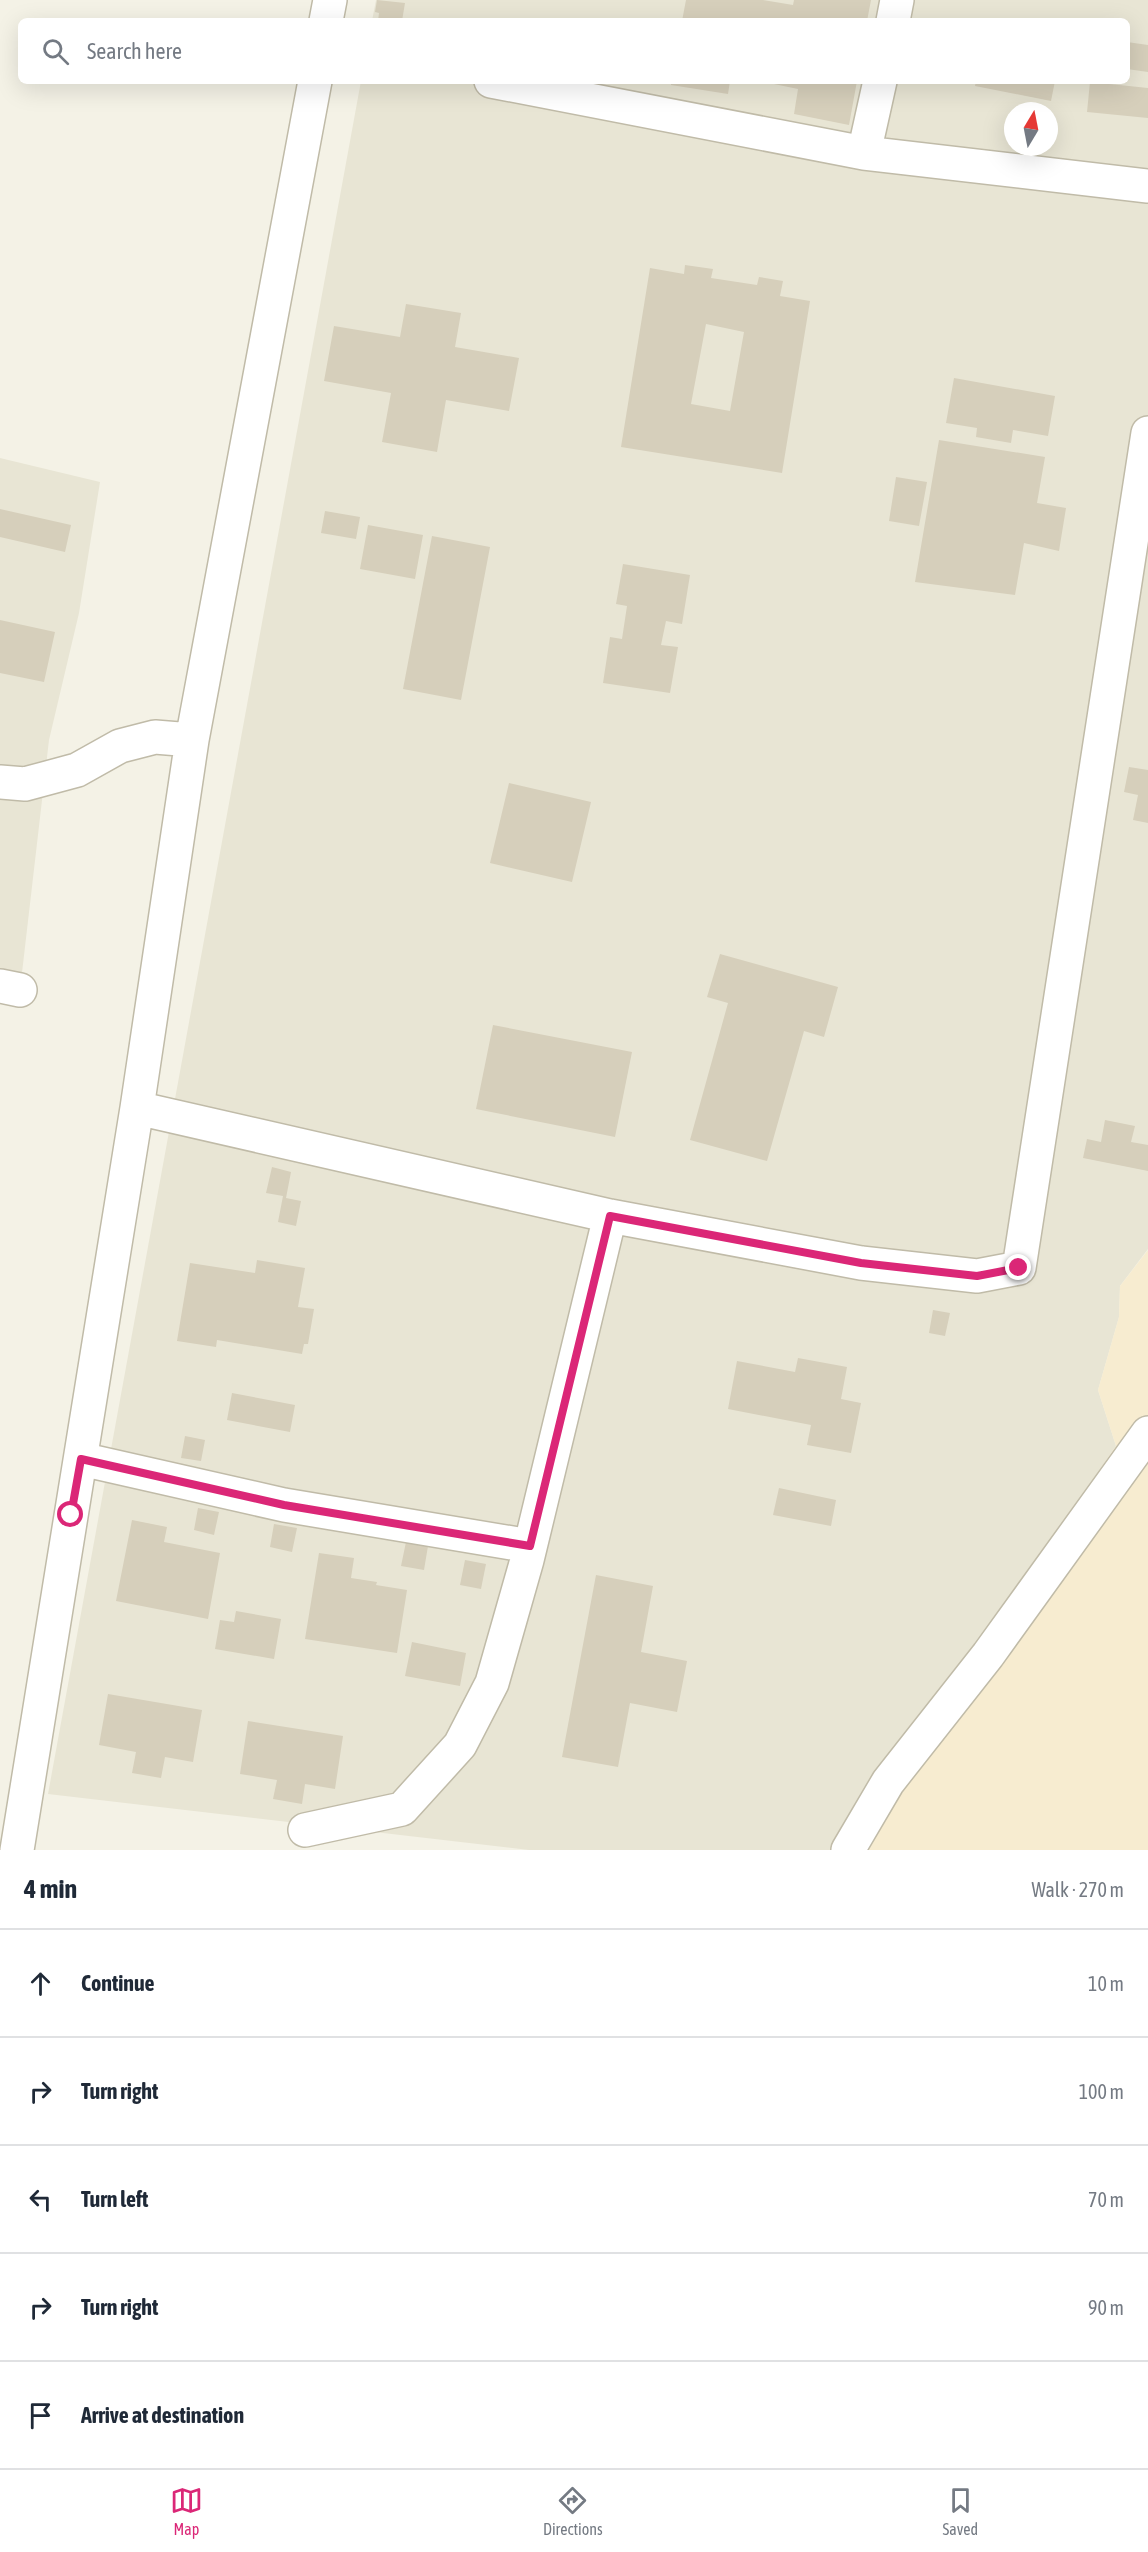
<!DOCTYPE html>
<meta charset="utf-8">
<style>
body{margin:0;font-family:"Asap Condensed",sans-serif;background:#f6f6f7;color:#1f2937}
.compass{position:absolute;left:1004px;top:102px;width:54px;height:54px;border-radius:50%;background:#fff;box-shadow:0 6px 24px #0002;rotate:10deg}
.stop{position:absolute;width:18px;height:18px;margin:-14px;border:4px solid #db2777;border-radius:50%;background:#fff}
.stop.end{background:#db2777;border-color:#fff;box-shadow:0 2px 6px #0008}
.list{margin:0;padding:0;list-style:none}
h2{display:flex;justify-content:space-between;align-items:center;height:78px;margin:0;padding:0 24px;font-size:26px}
h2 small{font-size:20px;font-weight:400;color:#747a83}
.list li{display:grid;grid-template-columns:39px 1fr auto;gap:18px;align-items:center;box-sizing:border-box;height:108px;padding:0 24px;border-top:2px solid #e0e1e3}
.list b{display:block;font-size:22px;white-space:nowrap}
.list em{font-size:20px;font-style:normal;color:#747a83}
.icon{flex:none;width:33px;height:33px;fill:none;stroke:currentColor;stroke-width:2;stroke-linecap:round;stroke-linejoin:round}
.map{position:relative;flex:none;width:1148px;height:1850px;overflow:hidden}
.search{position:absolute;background:#fff;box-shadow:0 6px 24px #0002;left:18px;right:18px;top:18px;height:66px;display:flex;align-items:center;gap:15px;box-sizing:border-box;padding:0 21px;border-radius:9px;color:#747a83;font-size:22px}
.sheet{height:618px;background:#fff}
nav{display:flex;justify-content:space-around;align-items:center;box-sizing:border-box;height:84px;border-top:2px solid #e0e1e3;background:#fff;font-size:16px;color:#747a83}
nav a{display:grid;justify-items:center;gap:3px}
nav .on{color:#db2777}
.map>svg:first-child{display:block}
.residential{fill:#e8e5d4;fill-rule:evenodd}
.commercial{fill:#f7ecd0}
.building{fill:#d6cfbb;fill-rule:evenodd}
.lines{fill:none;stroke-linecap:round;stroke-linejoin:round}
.minor-casing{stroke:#c0bba8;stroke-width:36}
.minor{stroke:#fff;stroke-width:33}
.route{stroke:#db2777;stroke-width:8}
</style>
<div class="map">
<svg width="1148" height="1850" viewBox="0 0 1148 1850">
<rect width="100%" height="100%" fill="#f4f2e6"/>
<path class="residential" d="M 376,0 L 1148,0 L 1148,1249 L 1120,1286 L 1119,1317 L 1098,1390 L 1116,1446 L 901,1759 L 849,1850 L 529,1850 L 48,1794 L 361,81 L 1127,81 L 1127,21 L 372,21 ZM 1013,111 L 1049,111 L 1049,147 L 1013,147 Z
M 0,458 L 100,482 L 79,613 L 49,740 L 20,990 L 0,986 Z"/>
<path class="commercial" d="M 1148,1250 L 1148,1850 L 849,1850 L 901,1759 L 1116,1446 L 1098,1390 L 1119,1317 L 1120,1286 Z"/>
<path class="building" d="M 377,0 L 405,3 L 402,21 L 378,21 L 379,13 L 375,12 Z
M 686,0 L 763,0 L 793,5 L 794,0 L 871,0 L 867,21 L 682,21 Z
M 1127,42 L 1148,45 L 1148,72 L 1127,69 Z
M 671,81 L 730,81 L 728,94 L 671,85 Z
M 759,81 L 857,81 L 849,125 L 794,114 L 798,89 Z
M 976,81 L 1055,81 L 1051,101 L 975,86 Z
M 1090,82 L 1148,88 L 1148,118 L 1087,112 Z
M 685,265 L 713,269 L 711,278 L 757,285 L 759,277 L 783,281 L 780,296 L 810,301 L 782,473 L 621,447 L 650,268 L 684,274 ZM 706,324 L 744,332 L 730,411 L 691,404 Z
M 406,304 L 461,313 L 455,347 L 519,358 L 509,411 L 446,400 L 437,452 L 382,442 L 391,393 L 324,381 L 334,326 L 400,337 Z
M 954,378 L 1055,396 L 1048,436 L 1013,430 L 1011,443 L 976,437 L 977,428 L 946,423 Z
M 939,440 L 1045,457 L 1037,503 L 1066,508 L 1059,551 L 1024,543 L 1015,595 L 915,582 Z
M 896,477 L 927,482 L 919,526 L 889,521 Z
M 0,509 L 71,525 L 65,552 L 0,537 Z
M 325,511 L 360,517 L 356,539 L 321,533 Z
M 368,525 L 423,535 L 415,579 L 360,569 Z
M 432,536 L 490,547 L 461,700 L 403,689 Z
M 623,564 L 690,575 L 682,624 L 666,621 L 661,645 L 678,647 L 670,693 L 603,683 L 610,637 L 622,639 L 627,606 L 616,604 Z
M 0,620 L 55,632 L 44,682 L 0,673 Z
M 1129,767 L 1148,770 L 1148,823 L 1133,820 L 1138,795 L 1124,792 Z
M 509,783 L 591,802 L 572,882 L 490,863 Z
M 720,954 L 838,987 L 824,1037 L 804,1031 L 767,1161 L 690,1140 L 728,1003 L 707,997 Z
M 493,1025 L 632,1052 L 615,1137 L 476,1109 Z
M 1105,1120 L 1135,1126 L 1131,1142 L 1148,1145 L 1148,1171 L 1083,1158 L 1087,1139 L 1101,1142 Z
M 272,1167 L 291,1172 L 286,1198 L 301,1201 L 296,1226 L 278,1222 L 283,1196 L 266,1193 Z
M 257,1260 L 305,1268 L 298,1307 L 314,1309 L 308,1344 L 304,1344 L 302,1354 L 217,1340 L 216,1347 L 177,1341 L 190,1263 L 255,1273 Z
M 933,1310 L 950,1313 L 945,1336 L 929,1333 Z
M 798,1358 L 847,1367 L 841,1399 L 861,1403 L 851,1453 L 807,1445 L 811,1425 L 728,1409 L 737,1361 L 795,1372 Z
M 232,1393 L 295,1405 L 290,1432 L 227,1420 Z
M 185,1436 L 205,1440 L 201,1461 L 181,1458 Z
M 779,1488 L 836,1500 L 831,1526 L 773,1515 Z
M 198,1508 L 219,1512 L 214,1535 L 194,1530 Z
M 132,1520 L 167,1527 L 164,1542 L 220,1553 L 208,1619 L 116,1601 Z
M 274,1524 L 297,1528 L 292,1552 L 270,1547 Z
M 406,1542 L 428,1546 L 424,1570 L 401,1566 Z
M 319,1553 L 354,1558 L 351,1578 L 377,1582 L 376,1585 L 407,1590 L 397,1653 L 305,1639 Z
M 465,1560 L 486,1564 L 481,1589 L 460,1585 Z
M 596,1575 L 653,1586 L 641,1652 L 687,1661 L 677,1712 L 630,1703 L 618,1767 L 562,1757 Z
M 236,1611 L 281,1619 L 274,1659 L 215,1649 L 220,1620 L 234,1622 Z
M 412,1642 L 466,1653 L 460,1686 L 405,1676 Z
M 108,1694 L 202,1710 L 193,1762 L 165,1757 L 161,1778 L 132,1773 L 136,1752 L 99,1745 Z
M 248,1721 L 343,1736 L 335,1789 L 305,1784 L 302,1804 L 273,1799 L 277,1780 L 240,1774 Z"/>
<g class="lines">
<g class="minor-casing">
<path id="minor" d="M 326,21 L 330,0
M 893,21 L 897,0
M 491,81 L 864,153 L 1148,186
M 864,153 L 880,81
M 0,782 L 25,784 L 77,770 L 120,746 L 155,737 L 192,740
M 0,986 L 20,990
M 137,1108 L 610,1216 L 861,1263 L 977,1276 L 1019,1268 L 1148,433
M 81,1459 L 284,1505 L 530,1546
M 305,1830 L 402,1809 L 460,1745 L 492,1683 L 527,1560 L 610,1216
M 17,1850 L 137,1108 L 192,740 L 315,81
M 848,1850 L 888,1782 L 988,1655 L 1148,1433"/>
</g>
<use href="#minor" class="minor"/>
</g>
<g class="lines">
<path class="route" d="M 71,1515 L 81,1459 L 284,1505 L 530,1546 L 610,1216 L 861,1263 L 977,1276 L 1019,1268"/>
</g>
</svg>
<svg class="compass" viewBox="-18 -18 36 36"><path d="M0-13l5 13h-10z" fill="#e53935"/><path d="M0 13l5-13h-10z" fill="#747a83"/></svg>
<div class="stop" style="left:71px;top:1515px"></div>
<div class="stop end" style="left:1019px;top:1268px"></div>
<div class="search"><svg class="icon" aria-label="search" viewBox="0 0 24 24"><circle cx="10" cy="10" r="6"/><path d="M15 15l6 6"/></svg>Search here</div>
</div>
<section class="sheet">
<h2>4 min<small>Walk · 270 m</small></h2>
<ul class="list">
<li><svg class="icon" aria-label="ahead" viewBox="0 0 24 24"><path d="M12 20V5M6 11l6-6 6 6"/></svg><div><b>Continue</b></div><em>10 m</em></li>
<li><svg class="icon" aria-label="right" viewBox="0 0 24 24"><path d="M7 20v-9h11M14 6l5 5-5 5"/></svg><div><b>Turn right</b></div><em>100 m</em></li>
<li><svg class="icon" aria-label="left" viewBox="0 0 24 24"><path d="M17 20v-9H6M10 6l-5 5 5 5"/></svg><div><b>Turn left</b></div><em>70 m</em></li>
<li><svg class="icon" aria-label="right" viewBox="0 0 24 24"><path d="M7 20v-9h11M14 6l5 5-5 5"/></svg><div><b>Turn right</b></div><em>90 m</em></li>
<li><svg class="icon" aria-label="arrive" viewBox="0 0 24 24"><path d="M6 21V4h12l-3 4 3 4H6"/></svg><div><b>Arrive at destination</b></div></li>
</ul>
</section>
<nav>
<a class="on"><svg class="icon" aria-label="map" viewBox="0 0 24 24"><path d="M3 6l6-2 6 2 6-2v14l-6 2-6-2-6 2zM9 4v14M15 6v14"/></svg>Map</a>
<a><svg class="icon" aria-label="directions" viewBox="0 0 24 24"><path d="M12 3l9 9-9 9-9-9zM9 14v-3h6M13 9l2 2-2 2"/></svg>Directions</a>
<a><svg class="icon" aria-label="saved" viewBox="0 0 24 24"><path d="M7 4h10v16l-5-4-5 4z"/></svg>Saved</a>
</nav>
